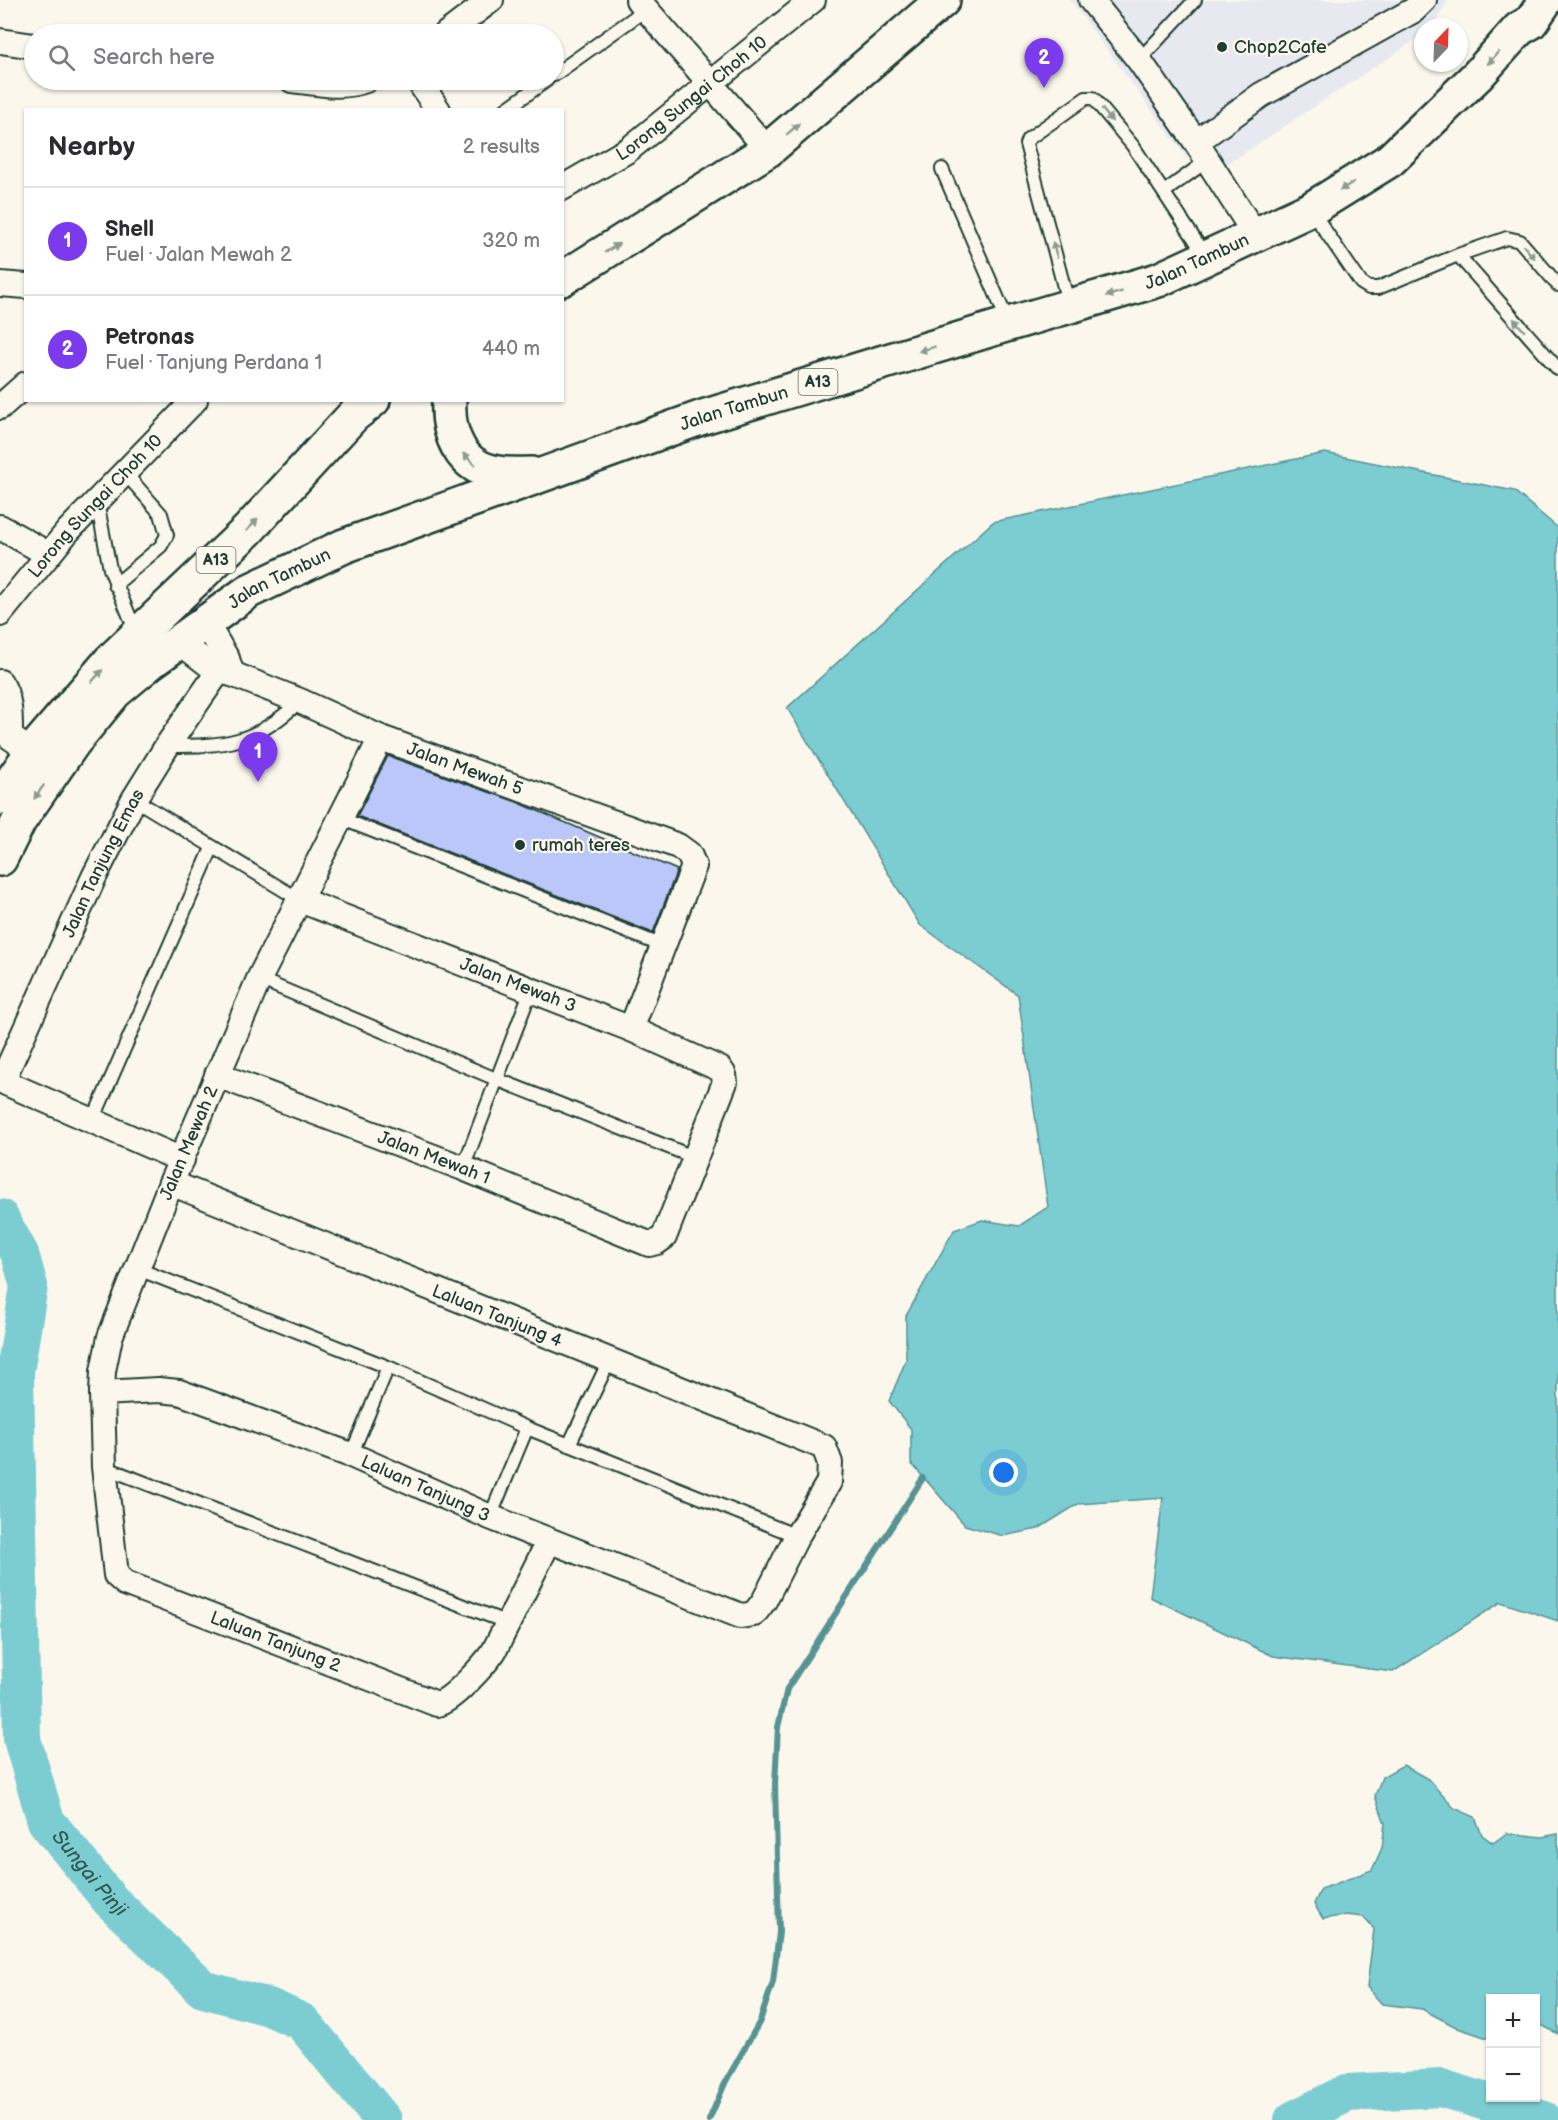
<!DOCTYPE html>
<meta charset="utf-8">
<style>
body{margin:0;font-family:"Balsamiq Sans",sans-serif;background:#f2f2f3;color:#2b2b33}
.controls{position:absolute;right:18px;bottom:18px;display:grid;overflow:hidden;border-radius:0px;box-shadow:0 2px 4px #0004}
.controls button{width:54px;height:54px;display:grid;place-items:center;padding:0;border:0;border-bottom:2px solid #e1e1e2;background:#fff;color:#2b2b33;font:30px sans-serif}
.compass{position:absolute;left:1414px;top:18px;width:54px;height:54px;border-radius:50%;background:#fff;box-shadow:0 2px 4px #0004;rotate:23deg}
.you{position:absolute;left:1004px;top:1473px;width:21px;height:21px;margin:-15px;border:4px solid #fff;border-radius:50%;background:#1a73e8;box-shadow:0 0 0 9px #1a73e833}
.badge{display:grid;place-items:center;width:39px;height:39px;border-radius:50%;background:#7c3aed;color:#fff;font-size:20px;font-weight:700}
.pin{position:absolute;translate:-50% -50px;filter:drop-shadow(0 2px 3px #0008)}
.pin::after{content:'';position:absolute;top:32px;width:21px;height:18px;background:inherit;clip-path:polygon(0 0,100% 0,50% 100%)}
.list{margin:0;padding:0;list-style:none}
h2{display:flex;justify-content:space-between;align-items:center;height:78px;margin:0;padding:0 24px;font-size:26px}
h2 small{font-size:20px;font-weight:400;color:#7c7c81}
.list li{display:grid;grid-template-columns:39px 1fr auto;gap:18px;align-items:center;box-sizing:border-box;height:108px;padding:0 24px;border-top:2px solid #e1e1e2}
.list b{display:block;font-size:22px;white-space:nowrap}
.list p{margin:0;font-size:20px;white-space:nowrap;color:#7c7c81}
.list em{font-size:20px;font-style:normal;color:#7c7c81}
.icon{flex:none;width:33px;height:33px;fill:none;stroke:currentColor;stroke-width:2;stroke-linecap:round;stroke-linejoin:round}
.map{position:relative;flex:none;width:1558px;height:2120px;overflow:hidden}
.search{position:absolute;background:#fff;box-shadow:0 2px 4px #0004;left:24px;top:24px;width:540px;height:66px;display:flex;align-items:center;gap:15px;box-sizing:border-box;padding:0 21px;border-radius:33px;color:#7c7c81;font-size:22px}
.panel{position:absolute;background:#fff;box-shadow:0 2px 4px #0004;left:24px;top:108px;width:540px;height:294px;border-radius:0px}
.map>svg:first-child{display:block}
.built{fill:#e8e9f0}
.water{fill:#7bcdd2;stroke:#569393;stroke-width:1.5}
.lines{fill:none;stroke-linecap:round;stroke-linejoin:round}
.stream{stroke:#569393;stroke-width:6}
.river{stroke:#7bcdd2;stroke-width:38}
.building{fill:#bbc7f8;stroke:#1f3d34;stroke-width:1.5}
.service-casing{stroke:#1f3d34;stroke-width:16}
.minor-casing{stroke:#1f3d34;stroke-width:28}
.primary-casing{stroke:#1f3d34;stroke-width:38}
.service{stroke:#fbf7ec;stroke-width:12}
.minor{stroke:#fbf7ec;stroke-width:24}
.primary{stroke:#fbf7ec;stroke-width:33}
.oneway{fill:#8d9a90}
.poi-dot{fill:#1f3d34;stroke:#fbf7ec;stroke-width:2}
.labels{text-anchor:middle;dominant-baseline:central;stroke-width:4.5;stroke-linejoin:round;paint-order:stroke}
.shield{fill:#fbf7ec;stroke:#61756b;stroke-width:1.5}
.shield-label{font-size:16px;font-weight:bold;fill:#1f3d34}
.poi-label{font-size:18px;fill:#1f3d34;stroke:#fbf7ec;text-anchor:start}
.street-label{font-size:18px;fill:#1f3d34;stroke:#fbf7ec}
.water-label{font-size:20px;font-style:italic;fill:#315a54;stroke:#fbf7ec}
</style>
<div class="map">
<svg width="1558" height="2120" viewBox="0 0 1558 2120">
<rect width="100%" height="100%" fill="#fbf7ec"/>
<filter id="ink" filterUnits="userSpaceOnUse"><feTurbulence type="fractalNoise" baseFrequency=".0167" numOctaves="2"/><feDisplacementMap in="SourceGraphic" scale="12" xChannelSelector="R" yChannelSelector="G"/><feConvolveMatrix kernelMatrix="1 2 1 2 8 2 1 2 1" color-interpolation-filters="sRGB"/></filter>
<g filter="url(#ink)">
<path class="built" d="M 1070,0 L 1448,0 L 1433,27 L 1423,27 L 1423,35 L 1203,180 Z"/>
<path class="water" d="M 1325,453 L 1514,491 L 1558,528 L 1558,1621 L 1501,1602 L 1393,1672 L 1273,1656 L 1150,1597 L 1163,1498 L 1078,1504 L 1038,1529 L 1003,1536 L 965,1525 L 911,1463 L 911,1429 L 889,1401 L 906,1360 L 906,1316 L 954,1230 L 982,1220 L 1019,1226 L 1048,1207 L 1018,995 L 920,925 L 787,708 L 993,522 Z
M 1403,1765 L 1428,1779 L 1454,1808 L 1475,1817 L 1482,1835 L 1493,1843 L 1507,1833 L 1542,1837 L 1558,1834 L 1558,2034 L 1536,2022 L 1536,1998 L 1490,1998 L 1490,2039 L 1458,2028 L 1422,2009 L 1382,2004 L 1367,1987 L 1374,1929 L 1363,1917 L 1346,1915 L 1323,1919 L 1314,1904 L 1321,1889 L 1372,1870 L 1382,1848 L 1385,1823 L 1375,1796 L 1382,1777 Z"/>
<g class="lines">
<path class="stream" d="M 709,2120 L 726,2081 L 760,2021 L 773,1982 L 779,1932 L 775,1784 L 778,1727 L 787,1689 L 923,1478"/>
<g class="river">
<path id="s1" d="M 0,1218 L 20,1254 L 29,1286 L 15,1372 L 22,1739 L 46,1821 L 110,1900 L 203,1989 L 269,2007 L 302,2022 L 383,2120"/>
<path d="M 1293,2120 L 1347,2093 L 1441,2088 L 1544,2120"/>
</g>
</g>
<path class="building" d="M 388,756 L 517,802 L 677,870 L 653,933 L 357,816 Z"/>
<g class="lines">
<g class="service-casing">
<path id="service" d="M 1139,60 L 1195,0
M 554,75 L 645,10
M 505,110 L 547,80
M 942,169 L 1008,322
M 1164,192 L 1208,160
M 1311,210 L 1361,283 L 1369,288 L 1378,288 L 1458,255 L 1507,238 L 1520,241 L 1558,285
M 1458,255 L 1558,369
M 1069,306 L 1026,144 L 1028,139 L 1086,98 L 1093,98 L 1133,146 L 1205,255
M 97,502 L 110,569 L 136,632
M 115,585 L 161,546 L 167,535 L 161,514 L 125,473
M 167,746 C 227,746 255,744 300,701
M 134,799 L 300,900
M 340,818 L 663,946
M 259,979 L 496,1079 L 696,1158
M 93,1120 L 212,848
M 463,1168 L 531,990
M 138,1269 L 388,1367 L 527,1428 L 797,1536
M 569,1445 L 609,1361
M 351,1455 L 388,1367
M 104,1467 L 508,1623
M 490,1517 L 527,1428"/>
</g>
<g class="minor-casing">
<g id="minor">
<path d="M 638,0 L 768,150"/>
<path d="M 1091,0 L 1139,60 L 1196,142 L 1256,236"/>
<path d="M 446,34 L 491,0"/>
<path d="M 0,41 L 34,46"/>
<path d="M 292,80 C 317,83 342,89 366,80"/>
<path d="M 418,80 L 438,110"/>
<path d="M 1196,142 L 1261,95 L 1414,10 L 1424,0"/>
<path id="s2" d="M 562,188 L 628,150 L 813,0"/>
<path d="M 0,284 L 26,286"/>
<path d="M 0,407 L 26,384"/>
<path d="M 0,527 L 48,554"/>
<path id="s3" d="M 0,614 L 68,531 L 195,400"/>
<path d="M 205,621 L 227,659 L 232,674"/>
<path id="s4" d="M 178,641 L 217,671 L 232,674 L 300,701 L 381,738 L 678,846 L 689,854 L 694,866 L 631,1029"/>
<path d="M 0,682 C 11,698 10,718 10,737 L 32,752"/>
<path id="s5" d="M 381,738 L 259,979 L 171,1183 L 110,1337 L 103,1371 L 102,1393 L 104,1467 L 116,1575 L 125,1583 L 437,1704 C 452,1701 485,1664 494,1651 L 549,1541"/>
<path id="s6" d="M 217,1075 L 463,1168 L 649,1244 L 657,1242 L 664,1237 L 725,1082 L 724,1075 L 720,1069 L 631,1029 L 300,900"/>
<path id="s7" d="M 182,1160 L 6,1083 L 4,1077 L 94,877 L 134,799 L 167,746 L 227,659"/>
<path id="s8" d="M 102,1393 L 158,1390 L 179,1392 L 351,1455 L 490,1517 L 741,1616 L 754,1614 L 764,1601 L 797,1536 L 829,1482 L 830,1463 L 824,1447 L 171,1183"/>
</g>
</g>
<g class="primary-casing">
<g id="primary">
<path d="M 562,279 L 768,150 L 943,0"/>
<path d="M 449,400 C 447,434 460,468 498,473 C 509,475 520,474 531,474"/>
<path d="M 0,798 L 32,752 L 111,660 L 248,530 L 353,416 L 373,400"/>
<path id="s9" d="M 0,859 L 19,821 L 73,743 L 115,692 L 151,662 L 249,591 L 344,546 L 703,417 L 1009,324 L 1158,280 L 1311,209 L 1390,160 L 1478,75 L 1519,29 L 1531,22 L 1546,0"/>
</g>
</g>
<use href="#service" class="service"/>
<use href="#minor" class="minor"/>
<use href="#primary" class="primary"/>
</g>
<defs><path id="oneway-solid" d="M-6-.8H1V-3.2L6.5 0L1 3.2V.8H-6Z" transform="scale(1.5)"/></defs>
<g class="oneway">
<use href="#oneway-solid" transform="translate(1493 58) rotate(131)"/>
<use href="#oneway-solid" transform="translate(1107 115) rotate(51)"/>
<use href="#oneway-solid" transform="translate(793 129) rotate(-41)"/>
<use href="#oneway-solid" transform="translate(1347 186) rotate(148)"/>
<use href="#oneway-solid" transform="translate(612 248) rotate(-32)"/>
<use href="#oneway-solid" transform="translate(1055 250) rotate(-106)"/>
<use href="#oneway-solid" transform="translate(1529 252) rotate(49)"/>
<use href="#oneway-solid" transform="translate(1114 294) rotate(163)"/>
<use href="#oneway-solid" transform="translate(1519 325) rotate(-131)"/>
<use href="#oneway-solid" transform="translate(927 349) rotate(163)"/>
<use href="#oneway-solid" transform="translate(469 459) rotate(-138)"/>
<use href="#oneway-solid" transform="translate(252 525) rotate(-47)"/>
<use href="#oneway-solid" transform="translate(97 676) rotate(-49)"/>
<use href="#oneway-solid" transform="translate(39 792) rotate(125)"/>
</g>
</g>
<g class="poi-dot">
<circle cx="1222" cy="47" r="6"/>
<circle cx="520" cy="845" r="6"/>
</g>
<g class="labels">
<g class="shield">
<rect x="798.5" y="369" width="39" height="26" rx="4.5"/>
<rect x="196.5" y="547" width="39" height="26" rx="4.5"/>
</g>
<g class="shield-label">
<text x="818" y="382">A13</text>
<text x="216" y="560">A13</text>
</g>
<g class="poi-label">
<text x="1234" y="47">Chop2Cafe</text>
<text x="532" y="845">rumah teres</text>
</g>
<g class="street-label">
<text stroke="none"><textPath href="#s2" startOffset="158">Lorong Sungai Choh 10</textPath></text>
<text stroke="none"><textPath href="#s9" startOffset="1376">Jalan Tambun</textPath></text>
<text stroke="none"><textPath href="#s9" startOffset="890">Jalan Tambun</textPath></text>
<text stroke="none"><textPath href="#s3" startOffset="144">Lorong Sungai Choh 10</textPath></text>
<text stroke="none"><textPath href="#s9" startOffset="404">Jalan Tambun</textPath></text>
<text stroke="none"><textPath href="#s4" startOffset="316">Jalan Mewah 5</textPath></text>
<text stroke="none"><textPath href="#s7" startOffset="434">Jalan Tanjung Emas</textPath></text>
<text transform="translate(518 985) rotate(21)">Jalan Mewah 3</text>
<text transform="translate(189 1143) rotate(-67)">Jalan Mewah 2</text>
<text stroke="none"><textPath href="#s6" startOffset="232">Jalan Mewah 1</textPath></text>
<text transform="translate(497 1316) rotate(22)">Laluan Tanjung 4</text>
<text stroke="none"><textPath href="#s8" startOffset="342">Laluan Tanjung 3</textPath></text>
<text stroke="none"><textPath href="#s5" startOffset="1071">Laluan Tanjung 2</textPath></text>
</g>
<g class="water-label">
<text stroke="none"><textPath href="#s1" startOffset="682">Sungai Pinji</textPath></text>
</g>
</g>
</svg>
<div class="controls">
<button>+</button>
<button>−</button>
</div>
<svg class="compass" viewBox="-18 -18 36 36"><path d="M0-13l5 13h-10z" fill="#e53935"/><path d="M0 13l5-13h-10z" fill="#7c7c81"/></svg>
<div class="you"></div>
<div class="pin badge" style="left:258px;top:782px">1</div>
<div class="pin badge" style="left:1044px;top:88px">2</div>
<div class="search"><svg class="icon" aria-label="search" viewBox="0 0 24 24"><circle cx="10" cy="10" r="6"/><path d="M15 15l6 6"/></svg>Search here</div>
<section class="panel">
<h2>Nearby<small>2 results</small></h2>
<ul class="list">
<li><span class="badge">1</span><div><b>Shell</b><p>Fuel · Jalan Mewah 2</p></div><em>320 m</em></li>
<li><span class="badge">2</span><div><b>Petronas</b><p>Fuel · Tanjung Perdana 1</p></div><em>440 m</em></li>
</ul>
</section>
</div>
